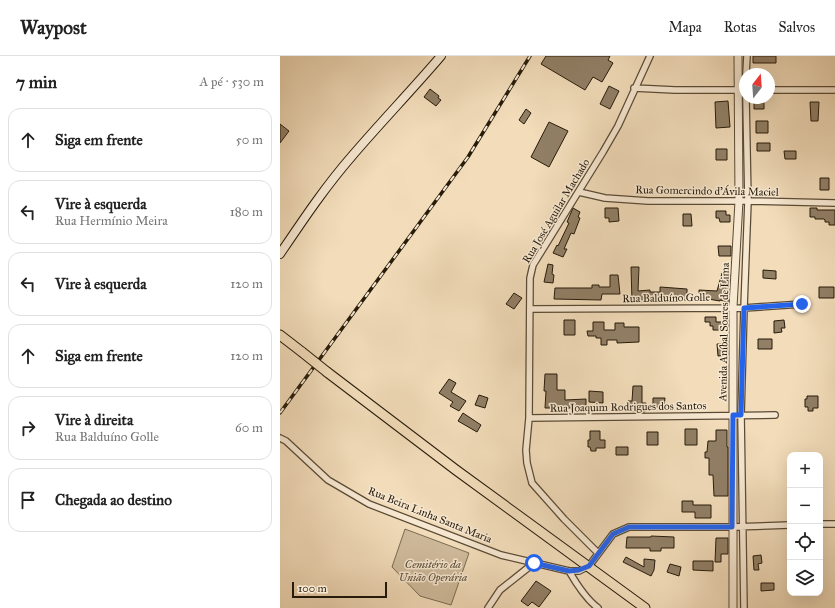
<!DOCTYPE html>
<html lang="pt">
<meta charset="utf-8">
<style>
body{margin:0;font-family:"IM FELL Great Primer",serif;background:#f2f2f2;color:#222}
.controls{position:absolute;right:12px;bottom:12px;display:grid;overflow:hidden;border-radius:8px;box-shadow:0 4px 16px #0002}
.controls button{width:36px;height:36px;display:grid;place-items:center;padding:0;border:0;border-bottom:1px solid #e0e0e0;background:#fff;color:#222;font:20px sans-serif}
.compass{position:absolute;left:459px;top:12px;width:36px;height:36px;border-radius:50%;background:#fff;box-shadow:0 4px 16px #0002;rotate:17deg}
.scale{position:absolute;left:12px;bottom:10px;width:95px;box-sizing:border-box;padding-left:4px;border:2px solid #271b0a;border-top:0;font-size:11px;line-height:14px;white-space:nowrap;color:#271b0a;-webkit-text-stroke:3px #f7e8d2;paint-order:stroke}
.stop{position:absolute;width:12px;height:12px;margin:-9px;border:3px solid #2563eb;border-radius:50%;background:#fff}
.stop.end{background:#2563eb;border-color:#fff;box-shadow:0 1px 4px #0008}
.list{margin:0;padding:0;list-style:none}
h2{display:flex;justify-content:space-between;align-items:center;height:52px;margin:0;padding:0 16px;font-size:17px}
h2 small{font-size:13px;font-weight:400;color:#767676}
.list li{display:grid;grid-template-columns:26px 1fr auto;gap:12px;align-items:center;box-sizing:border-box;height:64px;margin:0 8px 8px;padding:0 8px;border:1px solid #e0e0e0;border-radius:12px}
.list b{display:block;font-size:15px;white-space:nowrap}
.list p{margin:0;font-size:13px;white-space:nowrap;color:#767676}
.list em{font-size:13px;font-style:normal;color:#767676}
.icon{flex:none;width:22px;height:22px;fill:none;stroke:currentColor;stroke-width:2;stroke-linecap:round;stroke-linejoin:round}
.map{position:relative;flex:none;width:555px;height:552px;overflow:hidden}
header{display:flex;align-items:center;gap:24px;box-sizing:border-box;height:56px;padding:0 20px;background:#fff;border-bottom:1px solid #e0e0e0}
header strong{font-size:19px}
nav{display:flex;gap:22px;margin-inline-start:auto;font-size:14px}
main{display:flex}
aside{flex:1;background:#fff}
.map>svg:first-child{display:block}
.green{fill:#cfbb9c;stroke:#7b6b53}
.building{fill:#917f66;stroke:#271b0a}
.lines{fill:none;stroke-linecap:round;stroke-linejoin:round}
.minor-casing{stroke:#5a4b36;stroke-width:8}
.tertiary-casing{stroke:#5a4b36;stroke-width:9}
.secondary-casing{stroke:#271b0a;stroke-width:10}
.primary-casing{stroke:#271b0a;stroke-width:11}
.minor{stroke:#f7e8d2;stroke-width:5.5}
.tertiary{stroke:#f7e8d2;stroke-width:7}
.secondary{stroke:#f7e8d2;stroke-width:8}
.primary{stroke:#f2dcba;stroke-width:9}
.rail-casing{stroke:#271b0a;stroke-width:3.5}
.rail{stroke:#f7e8d2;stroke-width:2;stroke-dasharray:6;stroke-linecap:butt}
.primary-bridge-casing{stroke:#271b0a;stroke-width:11;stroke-linecap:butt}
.primary-bridge{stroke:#f2dcba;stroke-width:9}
.route{stroke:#2563eb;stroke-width:5}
.labels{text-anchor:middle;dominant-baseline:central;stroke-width:3;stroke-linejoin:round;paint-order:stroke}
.street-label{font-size:11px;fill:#271b0a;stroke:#f7e8d2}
.park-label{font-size:11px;font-style:italic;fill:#594b36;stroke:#f7e8d2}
</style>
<header>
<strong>Waypost</strong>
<nav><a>Mapa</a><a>Rotas</a><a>Salvos</a></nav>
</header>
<main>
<aside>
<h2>7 min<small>A pé · 530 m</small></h2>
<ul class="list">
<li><svg class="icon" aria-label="ahead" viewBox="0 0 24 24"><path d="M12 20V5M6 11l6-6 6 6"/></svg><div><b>Siga em frente</b></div><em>50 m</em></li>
<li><svg class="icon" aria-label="left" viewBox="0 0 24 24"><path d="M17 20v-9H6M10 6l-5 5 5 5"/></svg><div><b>Vire à esquerda</b><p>Rua Hermínio Meira</p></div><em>180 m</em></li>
<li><svg class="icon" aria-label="left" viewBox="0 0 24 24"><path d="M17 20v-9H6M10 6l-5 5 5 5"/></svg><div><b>Vire à esquerda</b></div><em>120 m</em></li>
<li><svg class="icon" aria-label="ahead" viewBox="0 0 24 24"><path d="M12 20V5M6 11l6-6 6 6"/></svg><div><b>Siga em frente</b></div><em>120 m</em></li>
<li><svg class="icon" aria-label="right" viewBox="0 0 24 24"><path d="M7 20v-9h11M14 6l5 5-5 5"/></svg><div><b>Vire à direita</b><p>Rua Balduíno Golle</p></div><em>60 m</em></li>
<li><svg class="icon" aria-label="arrive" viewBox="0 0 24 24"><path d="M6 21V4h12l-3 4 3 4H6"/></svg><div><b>Chegada ao destino</b></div></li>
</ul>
</aside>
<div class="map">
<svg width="555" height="552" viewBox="0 0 555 552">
<rect width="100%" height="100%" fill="#f2dcba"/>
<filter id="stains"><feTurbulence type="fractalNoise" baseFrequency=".005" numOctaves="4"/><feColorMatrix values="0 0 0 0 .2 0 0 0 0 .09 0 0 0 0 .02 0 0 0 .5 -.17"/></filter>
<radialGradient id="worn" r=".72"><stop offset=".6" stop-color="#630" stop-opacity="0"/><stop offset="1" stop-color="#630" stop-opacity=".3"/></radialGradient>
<path class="green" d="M 125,473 L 189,497 L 171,549 L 140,540 L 112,511 Z"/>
<path class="building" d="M 266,0 L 330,0 L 328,4 L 333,7 L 322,26 L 313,21 L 305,34 L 261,8 Z
M 473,0 L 496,0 L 496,7 L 473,7 Z
M 329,30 L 339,35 L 330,53 L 320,48 Z
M 150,33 L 159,40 L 158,42 L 161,44 L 156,50 L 144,41 Z
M 474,43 L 484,43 L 484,53 L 474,53 Z
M 448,45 L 450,71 L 436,72 L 435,46 Z
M 530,46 L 539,46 L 538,65 L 531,65 Z
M 246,53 L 251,57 L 244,68 L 239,64 Z
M 476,65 L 488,65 L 488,77 L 476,77 Z
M 269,66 L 288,75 L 269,111 L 251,101 Z
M 0,68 L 9,75 L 0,87 Z
M 477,87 L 490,87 L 490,95 L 477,95 Z
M 436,93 L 447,93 L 447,104 L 436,104 Z
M 504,95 L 516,95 L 516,103 L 505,103 Z
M 540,122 L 549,122 L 549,134 L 540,134 Z
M 293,152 L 300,156 L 298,161 L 300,162 L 294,178 L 291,177 L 284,193 L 287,193 L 283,201 L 273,197 L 277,189 L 278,190 L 289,167 L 287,166 Z
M 325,152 L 338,152 L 339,165 L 329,166 L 329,162 L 325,162 Z
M 530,152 L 537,152 L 537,154 L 555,154 L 555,169 L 549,169 L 549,166 L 545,166 L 545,164 L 544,163 L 535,163 L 535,161 L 530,161 Z
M 436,155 L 446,155 L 446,159 L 450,159 L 450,166 L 440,166 L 439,162 L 436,162 Z
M 403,158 L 411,158 L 412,170 L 403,170 Z
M 438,190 L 451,190 L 451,200 L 439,200 Z
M 268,208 L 273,209 L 272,218 L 274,219 L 273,227 L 264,226 Z
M 351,211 L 359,211 L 358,235 L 370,234 L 370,236 L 380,236 L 380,231 L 407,233 L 407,244 L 389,243 L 389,246 L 352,246 Z
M 483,214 L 496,215 L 496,223 L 483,222 Z
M 442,217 L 450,219 L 449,228 L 447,236 L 449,236 L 448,246 L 440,244 L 440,245 L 428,243 L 428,245 L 419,245 L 419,234 L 437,235 Z
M 330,219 L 338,219 L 340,238 L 322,238 L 321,244 L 274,243 L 275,232 L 312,232 L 312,229 L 319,229 L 319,231 L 330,231 Z
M 539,231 L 554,231 L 554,242 L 539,242 Z
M 234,237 L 242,242 L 234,253 L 226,248 Z
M 425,261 L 436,261 L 436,266 L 445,266 L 445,274 L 433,274 L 433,270 L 430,270 L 430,266 L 425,266 Z
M 284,264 L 295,264 L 295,279 L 284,279 Z
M 504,264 L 505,272 L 501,272 L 502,276 L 494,277 L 494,265 Z
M 313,266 L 324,266 L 324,274 L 335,274 L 335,267 L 344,267 L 344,271 L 359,271 L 359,286 L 337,287 L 337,284 L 327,284 L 327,289 L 321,289 L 321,282 L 316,282 L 316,280 L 308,280 L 307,275 L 313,275 Z
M 478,283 L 492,283 L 492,293 L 478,293 Z
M 437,288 L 448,288 L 448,299 L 438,300 Z
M 265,318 L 277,318 L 277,334 L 285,334 L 285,344 L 306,343 L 306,352 L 265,352 L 266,335 L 264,335 Z
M 169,323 L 176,327 L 171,336 L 186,345 L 179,355 L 170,350 L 173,346 L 159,337 Z
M 353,330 L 362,330 L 362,347 L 366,347 L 365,356 L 348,355 L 348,345 L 352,345 Z
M 309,335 L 323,336 L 323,347 L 309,346 Z
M 199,339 L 208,342 L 205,352 L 195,349 Z
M 527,340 L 538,340 L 538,352 L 533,352 L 533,355 L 528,355 L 528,351 L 525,351 L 525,343 L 527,343 Z
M 373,342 L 385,342 L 384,351 L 373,351 Z
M 183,357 L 201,369 L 197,376 L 178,365 Z
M 405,373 L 417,373 L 417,389 L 405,389 Z
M 436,374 L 447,374 L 447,391 L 448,391 L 448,440 L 434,440 L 433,419 L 429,419 L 429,402 L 425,402 L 425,396 L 427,396 L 428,385 L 436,385 Z
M 310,375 L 320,375 L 320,384 L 325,384 L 325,392 L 316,392 L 316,395 L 311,395 L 310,391 L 308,391 L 308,384 L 310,384 Z
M 367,376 L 378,376 L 378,389 L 367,389 Z
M 336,391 L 348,391 L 348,399 L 336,399 Z
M 402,445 L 413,445 L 413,449 L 431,449 L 431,462 L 415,462 L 415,456 L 402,456 Z
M 371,480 L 394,481 L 394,492 L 381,492 L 381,495 L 370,495 L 370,492 L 346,492 L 347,481 L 371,481 Z
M 436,482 L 448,482 L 448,498 L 441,498 L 441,506 L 435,506 Z
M 481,499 L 482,507 L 478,508 L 479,514 L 474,514 L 473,500 Z
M 346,501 L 364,511 L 364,503 L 375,504 L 374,514 L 371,520 L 343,506 Z
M 413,505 L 433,505 L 433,515 L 413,514 Z
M 390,508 L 401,511 L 399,520 L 387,516 Z
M 256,525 L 271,535 L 259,551 L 252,546 L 248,550 L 241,545 Z
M 481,527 L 494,527 L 494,534 L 481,535 Z"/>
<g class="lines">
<g class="minor-casing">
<path id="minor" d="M 466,18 L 467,0
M 354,32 L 395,34 L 465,34
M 489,34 L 555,34
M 299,136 L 325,142 L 368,145 L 468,145 L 555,147
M 250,253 L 464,252 L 522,248
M 249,362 L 495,359
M 0,382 L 6,385 L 48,424 L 89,448 L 221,499 L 289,515 L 299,515 L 309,510 L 333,478 L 349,471 L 452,471 L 510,469
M 540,468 L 555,468
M 318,497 L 284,463 L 252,427 L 247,407 L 246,394 L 249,362 L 250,222 L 253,209 L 323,96 L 338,70 L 370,0
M 289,515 C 297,529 306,543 318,552
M 208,552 L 220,534 L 254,507
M 464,552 L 461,359 L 464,252 L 468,145 L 466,42"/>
</g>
<g class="tertiary-casing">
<path id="tertiary" d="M 453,552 L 453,251 L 459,145 L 458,0"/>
</g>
<g class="secondary-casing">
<path id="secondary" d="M 0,198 C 23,164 45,131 72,100 C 101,66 132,34 161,0"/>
</g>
<g class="primary-casing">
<path id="primary" d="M 0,279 L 22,296
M 47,316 L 176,414 L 365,552"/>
</g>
<use href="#minor" class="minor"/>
<use href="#tertiary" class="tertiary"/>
<use href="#secondary" class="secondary"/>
<use href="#primary" class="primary"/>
<g class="rail-casing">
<path id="rail" d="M 0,357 L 188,101 L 250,0"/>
</g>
<use href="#rail" class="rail"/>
<g class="primary-bridge-casing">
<path id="primary-bridge" d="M 22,296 L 47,316"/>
</g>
<use href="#primary-bridge" class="primary-bridge"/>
</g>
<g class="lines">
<path class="route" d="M 254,507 L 289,515 L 299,514 L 309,510 L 333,478 L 349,471 L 452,471 L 453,359 L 461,359 L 464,252 L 522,248"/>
</g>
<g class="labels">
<g class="street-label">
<text transform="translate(427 135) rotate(1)">Rua Gomercindo d'Ávila Maciel</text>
<text transform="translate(276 155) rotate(-59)">Rua José Aguilar Machado</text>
<text transform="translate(386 242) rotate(-1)">Rua Balduíno Golle</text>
<text transform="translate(444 276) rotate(-89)">Avenida Aníbal Soares de Lima</text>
<text transform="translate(348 351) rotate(-1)">Rua Joaquim Rodrigues dos Santos</text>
<text transform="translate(150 459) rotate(22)">Rua Beira Linha Santa Maria</text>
</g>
<g class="park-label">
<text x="153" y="508">Cemitério da<tspan x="153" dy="13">União Operária</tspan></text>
</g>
</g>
<rect width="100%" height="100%" filter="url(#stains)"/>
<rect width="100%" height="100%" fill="url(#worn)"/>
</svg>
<div class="controls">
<button>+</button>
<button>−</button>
<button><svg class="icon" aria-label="locate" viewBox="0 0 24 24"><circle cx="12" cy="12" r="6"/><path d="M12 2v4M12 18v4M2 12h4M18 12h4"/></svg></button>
<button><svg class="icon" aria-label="layers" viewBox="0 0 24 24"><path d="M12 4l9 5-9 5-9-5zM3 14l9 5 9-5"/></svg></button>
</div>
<svg class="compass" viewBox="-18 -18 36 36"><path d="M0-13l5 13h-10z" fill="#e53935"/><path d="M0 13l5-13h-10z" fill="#767676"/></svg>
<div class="scale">100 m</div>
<div class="stop" style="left:254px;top:507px"></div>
<div class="stop end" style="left:522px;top:248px"></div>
</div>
</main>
